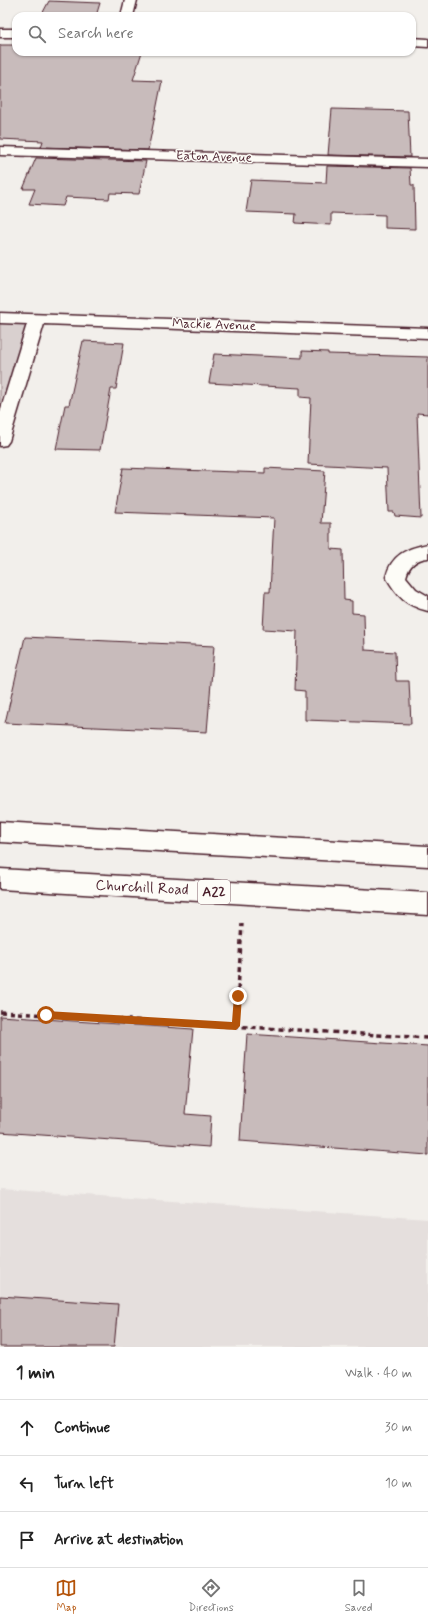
<!DOCTYPE html>
<meta charset="utf-8">
<style>
body{margin:0;font-family:Mynerve,sans-serif;background:#f2f2f2;color:#222}
.stop{position:absolute;width:12px;height:12px;margin:-9px;border:3px solid #b45309;border-radius:50%;background:#fff}
.stop.end{background:#b45309;border-color:#fff;box-shadow:0 1px 4px #0008}
.list{margin:0;padding:0;list-style:none}
h2{display:flex;justify-content:space-between;align-items:center;height:52px;margin:0;padding:0 16px;font-size:17px}
h2 small{font-size:13px;font-weight:400;color:#767676}
.list li{display:grid;grid-template-columns:26px 1fr auto;gap:12px;align-items:center;box-sizing:border-box;height:56px;padding:0 16px;border-top:1px solid #e0e0e0}
.list b{display:block;font-size:15px;white-space:nowrap}
.list em{font-size:13px;font-style:normal;color:#767676}
.icon{flex:none;width:22px;height:22px;fill:none;stroke:currentColor;stroke-width:2;stroke-linecap:round;stroke-linejoin:round}
.map{position:relative;flex:none;width:428px;height:1347px;overflow:hidden}
.search{position:absolute;background:#fff;box-shadow:0 1px 3px #0004;left:12px;right:12px;top:12px;height:44px;display:flex;align-items:center;gap:10px;box-sizing:border-box;padding:0 14px;border-radius:12px;color:#767676;font-size:15px}
.sheet{height:220px;background:#fff}
nav{display:flex;justify-content:space-around;align-items:center;box-sizing:border-box;height:56px;border-top:1px solid #e0e0e0;background:#fff;font-size:11px;color:#767676}
nav a{display:grid;justify-items:center;gap:2px}
nav .on{color:#b45309}
.map>svg:first-child{display:block}
.built{fill:#e5dfdd}
.green{fill:#d9d0cf;stroke:#92787d}
.building{fill:#c8bbbb;stroke:#4a1f2b}
.lines{fill:none;stroke-linecap:round;stroke-linejoin:round}
.street-casing{stroke:#4a1f2b;stroke-width:3}
.primary-casing{stroke:#4a1f2b;stroke-width:3}
.path{stroke:#4a1f2b;stroke-width:3.5;stroke-dasharray:5 4;stroke-linecap:butt}
.street{fill:#fdfcf7;fill-rule:evenodd}
.primary{fill:#fdfcf7;fill-rule:evenodd}
.route{fill:#b45309}
.labels{text-anchor:middle;dominant-baseline:central;stroke-width:3;stroke-linejoin:round;paint-order:stroke}
.far-street-label{font-size:13px;fill:#4a1f2b;stroke:#fdfcf7}
.shield{fill:#fdfcf7;stroke:#806168;stroke-width:1}
.shield-label{font-size:14px;font-weight:bold;fill:#4a1f2b}
.street-label{font-size:15px;fill:#4a1f2b;stroke:#fdfcf7}
</style>
<div class="map">
<svg width="428" height="1347" viewBox="0 0 428 1347">
<rect width="100%" height="100%" fill="#f2efeb"/>
<filter id="ink" filterUnits="userSpaceOnUse"><feTurbulence type="fractalNoise" baseFrequency=".025" numOctaves="2"/><feDisplacementMap in="SourceGraphic" scale="8" xChannelSelector="R" yChannelSelector="G"/><feConvolveMatrix kernelMatrix="1 2 1 2 8 2 1 2 1" color-interpolation-filters="sRGB"/></filter>
<g filter="url(#ink)">
<path class="built" d="M 0,1189 L 428,1219 L 428,1347 L 0,1347 Z"/>
<path class="green" d="M 0,321 L 31,322 L 0,414 Z"/>
<path class="building" d="M 49,1 L 100,3 L 96,16 L 41,16 Z
M 0,45 L 16,45 L 16,52 L 142,52 L 133,80 L 162,81 L 148,150 L 41,147 L 43,141 L 0,139 Z
M 332,109 L 408,111 L 410,157 L 328,155 Z
M 36,158 L 146,161 L 139,194 L 110,193 L 109,199 L 66,197 L 63,206 L 29,204 L 35,189 L 23,189 Z
M 327,166 L 410,168 L 411,185 L 414,185 L 415,229 L 385,228 L 385,215 L 331,213 L 331,225 L 295,223 L 296,214 L 246,212 L 251,180 L 326,183 Z
M 83,341 L 124,343 L 116,389 L 111,389 L 100,450 L 56,449 L 65,405 L 69,405 Z
M 302,351 L 328,352 L 328,354 L 428,357 L 428,414 L 417,413 L 421,518 L 395,516 L 394,512 L 389,512 L 387,468 L 308,464 L 311,398 L 300,397 L 300,388 L 209,383 L 214,354 L 302,358 Z
M 123,468 L 265,473 L 265,468 L 325,471 L 321,523 L 331,523 L 331,549 L 343,550 L 344,600 L 352,601 L 352,613 L 364,614 L 365,650 L 395,652 L 396,681 L 409,681 L 411,724 L 305,720 L 305,691 L 295,690 L 297,631 L 263,629 L 265,592 L 270,592 L 274,518 L 115,512 Z
M 25,637 L 214,646 L 207,732 L 5,723 Z
M 0,1016 L 193,1029 L 185,1114 L 211,1116 L 209,1147 L 0,1132 Z
M 247,1034 L 428,1046 L 428,1155 L 240,1141 Z
M 0,1296 L 118,1304 L 114,1347 L 0,1347 Z"/>
<g class="lines">
<g class="street-casing">
<path id="street" d="M 125,0 L 137,0 L 133,16 L 121,16 Z
M 0,29 L 16,29 L 16,37 L 0,37 Z
M 412,38 L 428,39 L 428,47 L 412,46 Z
M 0,147 L 428,159 L 428,167 L 0,155 Z
M 0,313 L 428,328 L 428,338 L 44,324 L 9,441 L 6,445 L 0,446 L 0,412 L 27,324 L 0,323 Z
M 428,544 L 428,558 C 416,559 409,565 406,577 L 416,589 L 428,596 L 428,611 C 405,605 398,597 386,577 C 391,555 407,548 428,544 Z"/>
</g>
<g class="primary-casing">
<path id="primary" d="M 0,822 L 428,846 L 428,866 L 0,842 Z
M 0,869 L 428,893 L 428,915 L 0,889 Z"/>
</g>
<path class="path" d="M 0,1012 L 428,1038
M 236,1026 L 242,923"/>
<use href="#street" class="street"/>
<use href="#primary" class="primary"/>
</g>
</g>
<path class="route" d="M 238,993 L 242,996 L 240,1026 L 236,1030 L 46,1019 L 42,1015 L 46,1011 L 232,1022 L 234,996 Z"/>
<g class="labels">
<g class="far-street-label">
<text transform="translate(214 157) rotate(2)">Eaton Avenue</text>
<text transform="translate(214 325) rotate(2)">Mackie Avenue</text>
</g>
<rect class="shield" x="198" y="880" width="32" height="24" rx="3"/>
<g class="shield-label">
<text x="214" y="892">A22</text>
</g>
<g class="street-label">
<text transform="translate(142 888) rotate(3)">Churchill Road</text>
</g>
</g>
</svg>
<div class="stop" style="left:46px;top:1015px"></div>
<div class="stop end" style="left:238px;top:996px"></div>
<div class="search"><svg class="icon" aria-label="search" viewBox="0 0 24 24"><circle cx="10" cy="10" r="6"/><path d="M15 15l6 6"/></svg>Search here</div>
</div>
<section class="sheet">
<h2>1 min<small>Walk · 40 m</small></h2>
<ul class="list">
<li><svg class="icon" aria-label="ahead" viewBox="0 0 24 24"><path d="M12 20V5M6 11l6-6 6 6"/></svg><div><b>Continue</b></div><em>30 m</em></li>
<li><svg class="icon" aria-label="left" viewBox="0 0 24 24"><path d="M17 20v-9H6M10 6l-5 5 5 5"/></svg><div><b>Turn left</b></div><em>10 m</em></li>
<li><svg class="icon" aria-label="arrive" viewBox="0 0 24 24"><path d="M6 21V4h12l-3 4 3 4H6"/></svg><div><b>Arrive at destination</b></div></li>
</ul>
</section>
<nav>
<a class="on"><svg class="icon" aria-label="map" viewBox="0 0 24 24"><path d="M3 6l6-2 6 2 6-2v14l-6 2-6-2-6 2zM9 4v14M15 6v14"/></svg>Map</a>
<a><svg class="icon" aria-label="directions" viewBox="0 0 24 24"><path d="M12 3l9 9-9 9-9-9zM9 14v-3h6M13 9l2 2-2 2"/></svg>Directions</a>
<a><svg class="icon" aria-label="saved" viewBox="0 0 24 24"><path d="M7 4h10v16l-5-4-5 4z"/></svg>Saved</a>
</nav>
